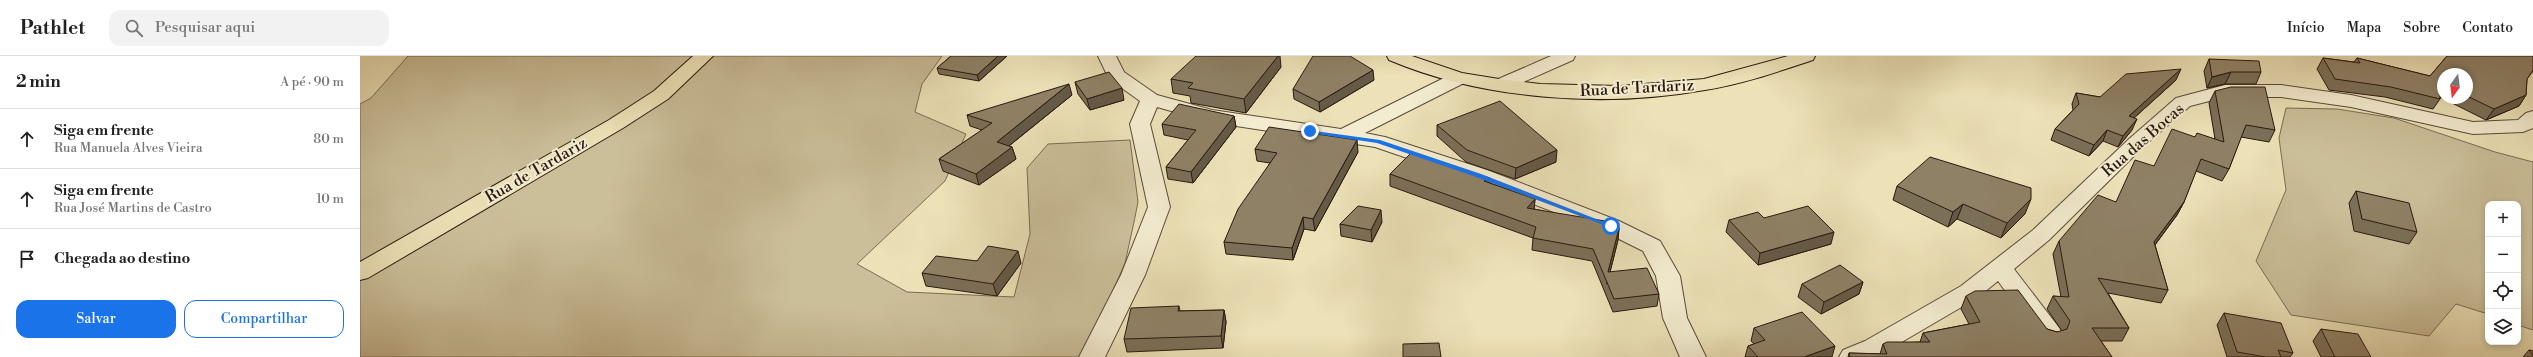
<!DOCTYPE html>
<html lang="pt">
<meta charset="utf-8">
<style>
body{margin:0;font-family:"Libre Bodoni",serif;background:#f2f2f2;color:#222}
.controls{position:absolute;right:12px;bottom:12px;display:grid;overflow:hidden;border-radius:8px;box-shadow:0 2px 6px #0003}
.controls button{width:36px;height:36px;display:grid;place-items:center;padding:0;border:0;border-bottom:1px solid #e0e0e0;background:#fff;color:#222;font:20px sans-serif}
.compass{position:absolute;left:2077px;top:12px;width:36px;height:36px;border-radius:50%;background:#fff;box-shadow:0 2px 6px #0003;rotate:194deg}
.stop{position:absolute;width:12px;height:12px;margin:-9px;border:3px solid #1a73e8;border-radius:50%;background:#fff}
.stop.end{background:#1a73e8;border-color:#fff;box-shadow:0 1px 4px #0008}
.list{margin:0;padding:0;list-style:none}
h2{display:flex;justify-content:space-between;align-items:center;height:52px;margin:0;padding:0 16px;font-size:17px}
h2 small{font-size:13px;font-weight:400;color:#767676}
.list li{display:grid;grid-template-columns:26px 1fr auto;gap:12px;align-items:center;box-sizing:border-box;height:60px;padding:0 16px;border-top:1px solid #e0e0e0}
.list b{display:block;font-size:15px;white-space:nowrap}
.list p{margin:0;font-size:13px;white-space:nowrap;color:#767676}
.list em{font-size:13px;font-style:normal;color:#767676}
.actions{display:flex;gap:8px;padding:12px 16px}
.actions a{flex:1;padding:9px 0;border:1px solid #1a73e8;border-radius:12px;text-align:center;font-size:14px;color:#1a73e8}
.actions .main{background:#1a73e8;color:#fff}
.icon{flex:none;width:22px;height:22px;fill:none;stroke:currentColor;stroke-width:2;stroke-linecap:round;stroke-linejoin:round}
.map{position:relative;flex:none;width:2173px;height:301px;overflow:hidden}
header{display:flex;align-items:center;gap:24px;box-sizing:border-box;height:56px;padding:0 20px;background:#fff;border-bottom:1px solid #e0e0e0}
header strong{font-size:19px}
nav{display:flex;gap:22px;margin-inline-start:auto;font-size:14px}
.search{width:280px;height:36px;background:#f2f2f2;display:flex;align-items:center;gap:10px;box-sizing:border-box;padding:0 14px;border-radius:12px;color:#767676;font-size:15px}
main{display:flex}
aside{flex:1;background:#fff}
.map>svg:first-child{display:block}
.green{fill:#cbbf9a;stroke:#7a6c54}
.lines{fill:none;stroke-linecap:round;stroke-linejoin:round}
.minor-casing{stroke:#5a4b38;stroke-width:2}
.major-casing{stroke:#2a190e;stroke-width:2}
.minor{fill:#f3ecd0;fill-rule:evenodd}
.major{fill:#ece1b7;fill-rule:evenodd}
.wall{fill:#7b6f58;stroke:#2a190e;fill-rule:evenodd}
.shaded-wall{fill:#645a47;stroke:#2a190e}
.building{fill:#8f8166;stroke:#2a190e}
.route{fill:#1a73e8}
.labels{text-anchor:middle;dominant-baseline:central;stroke-width:4;stroke-linejoin:round;paint-order:stroke}
.street-label{font-size:16px;fill:#2a190e;stroke:#f3ecd0}
</style>
<header>
<strong>Pathlet</strong>
<div class="search"><svg class="icon" aria-label="search" viewBox="0 0 24 24"><circle cx="10" cy="10" r="6"/><path d="M15 15l6 6"/></svg>Pesquisar aqui</div>
<nav><a>Início</a><a>Mapa</a><a>Sobre</a><a>Contato</a></nav>
</header>
<main>
<aside>
<h2>2 min<small>A pé · 90 m</small></h2>
<ul class="list">
<li><svg class="icon" aria-label="ahead" viewBox="0 0 24 24"><path d="M12 20V5M6 11l6-6 6 6"/></svg><div><b>Siga em frente</b><p>Rua Manuela Alves Vieira</p></div><em>80 m</em></li>
<li><svg class="icon" aria-label="ahead" viewBox="0 0 24 24"><path d="M12 20V5M6 11l6-6 6 6"/></svg><div><b>Siga em frente</b><p>Rua José Martins de Castro</p></div><em>10 m</em></li>
<li><svg class="icon" aria-label="arrive" viewBox="0 0 24 24"><path d="M6 21V4h12l-3 4 3 4H6"/></svg><div><b>Chegada ao destino</b></div></li>
</ul>
<div class="actions"><a class="main">Salvar</a><a>Compartilhar</a></div>
</aside>
<div class="map">
<svg width="2173" height="301" viewBox="0 0 2173 301">
<rect width="100%" height="100%" fill="#ece1b7"/>
<filter id="stains"><feTurbulence type="fractalNoise" baseFrequency=".005" numOctaves="4"/><feColorMatrix values="0 0 0 0 .2 0 0 0 0 .09 0 0 0 0 .02 0 0 0 .5 -.17"/></filter>
<radialGradient id="worn" r=".72"><stop offset=".6" stop-color="#630" stop-opacity="0"/><stop offset="1" stop-color="#630" stop-opacity=".3"/></radialGradient>
<path class="green" d="M 48,0 L 582,0 L 562,28 L 555,56 L 606,78 L 585,125 L 497,208 L 547,236 L 654,241 L 670,178 L 667,112 L 688,88 L 770,84 L 778,146 L 774,166 L 765,207 L 724,301 L 0,301 L 0,48 L 11,42 Z
M 1926,52 L 1977,53 L 2034,62 L 2135,96 L 2173,106 L 2173,274 L 2158,269 L 2158,148 L 2128,148 L 2128,258 L 2096,248 L 2069,280 L 1931,259 L 1896,205 L 1926,134 L 1919,82 Z"/>
<g class="lines">
<g class="minor-casing">
<path id="minor" d="M 738,0 L 756,0 L 764,16 L 797,39 L 852,54 L 981,73 L 1092,18 L 1106,18 L 1109,22 L 1106,26 L 1005,77 L 1025,81 L 1127,114 L 1259,165 L 1300,185 L 1320,220 L 1327,262 L 1346,301 L 1320,301 L 1303,262 L 1296,220 L 1283,195 L 1243,175 L 1111,124 L 1015,91 L 850,66 L 797,51 L 790,68 L 810,151 L 785,219 L 745,301 L 719,301 L 761,219 L 788,151 L 770,68 L 780,45 L 749,23 Z
M 1191,0 L 1215,0 L 1213,4 L 1150,32 L 1136,32 L 1133,28 L 1136,24 Z
M 1865,29 L 1921,29 L 1991,39 L 2113,66 L 2158,64 L 2166,57 L 2173,55 L 2173,72 L 2163,76 L 2113,78 L 1991,51 L 1921,41 L 1865,41 L 1830,50 L 1783,91 L 1689,184 L 1654,213 L 1700,273 L 1703,279 L 1700,285 L 1691,288 L 1682,285 L 1638,225 L 1617,242 L 1523,297 L 1515,301 L 1479,301 L 1483,294 L 1505,285 L 1601,230 L 1673,174 L 1769,83 L 1816,42 Z"/>
</g>
<g class="major-casing">
<path id="major" d="M 333,0 L 353,0 L 308,43 L 263,72 L 8,222 L 0,224 L 0,206 L 249,64 L 294,35 Z
M 1027,0 L 1052,0 L 1102,17 L 1139,23 L 1180,28 L 1260,30 L 1344,23 L 1428,0 L 1455,0 L 1453,4 C 1417,16 1382,28 1345,34 C 1245,52 1123,44 1029,4 Z"/>
</g>
<use href="#minor" class="minor"/>
<use href="#major" class="major"/>
</g>
<path class="wall" d="M 591,0 L 647,0 L 619,25 L 579,18 L 577,12 Z
M 2087,0 L 2173,0 L 2173,15 L 2167,23 L 2166,39 L 2159,50 L 2126,64 L 2080,41 L 2080,43 L 2073,53 L 2025,41 L 1969,34 L 1957,13 L 1963,2 L 1994,6 L 1997,2 L 2070,20 ZM 2083,18 L 2107,18 L 2107,42 L 2083,42 Z
M 1849,3 L 1901,16 L 1896,28 L 1865,28 L 1847,32 L 1844,15 Z
M 921,11 L 886,57 L 831,47 L 830,40 L 813,37 L 811,23 Z
M 1014,24 L 960,56 L 934,43 L 933,33 Z
M 1816,24 L 1774,62 L 1772,74 L 1758,91 L 1743,85 L 1729,100 L 1691,84 L 1695,73 L 1713,54 L 1712,48 L 1716,37 L 1740,41 Z
M 715,26 L 764,44 L 730,54 L 718,38 Z
M 1855,35 L 1915,74 L 1909,86 L 1881,81 L 1869,113 L 1862,125 L 1836,115 L 1824,146 L 1817,159 L 1795,189 L 1808,234 L 1801,247 L 1748,237 L 1769,272 L 1762,285 L 1741,285 L 1752,301 L 1488,301 L 1489,297 L 1520,298 L 1523,288 L 1560,286 L 1563,277 L 1609,268 L 1601,253 L 1606,240 L 1687,273 L 1697,276 L 1702,275 L 1687,253 L 1693,240 L 1701,241 L 1693,198 L 1699,185 L 1756,146 L 1794,110 L 1835,81 L 1855,83 L 1849,47 Z
M 712,39 L 649,90 L 652,91 L 656,103 L 619,129 L 583,115 L 579,103 L 622,74 L 610,70 L 607,59 Z
M 874,60 L 876,71 L 833,127 L 808,123 L 806,111 L 828,84 L 804,79 L 802,68 Z
M 1077,69 L 1196,106 L 1155,123 L 1106,106 L 1077,80 Z
M 895,93 L 998,96 L 955,175 L 944,173 L 933,204 L 866,198 L 864,186 L 910,107 L 897,105 Z
M 1030,118 L 1130,127 L 1175,143 L 1174,153 L 1259,172 L 1258,184 L 1250,216 L 1299,238 L 1297,250 L 1253,256 L 1232,205 L 1172,194 L 1173,182 L 1030,130 Z
M 1537,130 L 1665,158 L 1641,182 L 1597,163 L 1588,171 L 1533,144 Z
M 1996,135 L 2057,176 L 2049,188 L 1994,175 L 1989,147 Z
M 1404,162 L 1471,188 L 1398,209 L 1366,176 L 1369,164 Z
M 1022,166 L 1012,186 L 981,180 L 980,168 Z
M 617,205 L 661,207 L 637,240 L 566,230 L 562,217 Z
M 1503,226 L 1499,238 L 1461,258 L 1438,241 L 1442,228 Z
M 819,250 L 820,255 L 864,254 L 866,266 L 863,292 L 767,296 L 764,283 Z
M 1864,257 L 1933,297 L 1930,301 L 1867,301 L 1857,269 Z
M 1394,272 L 1472,301 L 1385,301 L 1388,290 L 1394,288 L 1391,285 Z
M 1961,273 L 2011,301 L 1961,301 L 1953,285 Z
M 2169,294 L 2173,295 L 2173,301 L 2163,301 Z"/>
<path class="shaded-wall" d="M 638,0 L 647,0 L 619,25 L 617,19 Z
M 918,0 L 920,0 L 921,11 L 886,57 L 884,43 Z
M 1821,13 L 1816,24 L 1764,71 L 1769,60 Z
M 1013,14 L 1014,24 L 960,56 L 959,46 Z
M 1871,16 L 1865,28 L 1847,32 L 1852,21 Z
M 709,28 L 712,39 L 640,97 L 637,86 Z
M 762,32 L 764,44 L 730,54 L 727,43 Z
M 2166,39 L 2159,50 L 2126,64 L 2134,53 Z
M 874,60 L 876,71 L 833,127 L 831,116 Z
M 1777,63 L 1772,74 L 1758,91 L 1763,80 Z
M 1747,74 L 1743,85 L 1729,100 L 1734,89 Z
M 997,84 L 998,96 L 955,175 L 953,163 Z
M 652,91 L 656,103 L 619,129 L 616,118 Z
M 1197,94 L 1196,106 L 1155,123 L 1156,112 Z
M 1130,122 L 1130,134 L 1124,125 Z
M 1175,143 L 1174,155 L 1167,152 Z
M 1671,143 L 1665,158 L 1641,182 L 1647,167 Z
M 1824,146 L 1817,159 L 1788,198 L 1794,186 Z
M 1603,148 L 1597,163 L 1588,171 L 1593,156 Z
M 1021,154 L 1022,166 L 1012,186 L 1011,174 Z
M 943,161 L 944,173 L 933,204 L 932,192 Z
M 1259,172 L 1258,184 L 1247,228 L 1248,216 Z
M 1474,176 L 1471,188 L 1398,209 L 1400,197 Z
M 658,195 L 661,207 L 637,240 L 633,228 Z
M 1503,226 L 1499,238 L 1461,258 L 1464,246 Z
M 864,254 L 866,266 L 863,292 L 861,280 Z
M 1475,290 L 1472,301 L 1444,301 Z"/>
<path class="building" d="M 591,0 L 638,0 L 617,19 L 577,12 Z
M 836,0 L 918,0 L 884,43 L 828,32 L 833,27 L 811,23 Z
M 953,0 L 990,0 L 1013,14 L 959,46 L 933,33 Z
M 2087,0 L 2173,0 L 2173,14 L 2167,23 L 2166,39 L 2134,53 L 2107,40 L 2107,18 L 2083,18 L 2083,28 L 2079,27 L 2080,43 L 2031,31 L 1975,23 L 1963,2 L 2000,7 L 1997,2 L 2070,20 Z
M 1849,3 L 1899,5 L 1901,16 L 1871,16 L 1852,21 Z
M 1821,13 L 1769,60 L 1777,63 L 1763,80 L 1747,74 L 1734,89 L 1695,73 L 1719,48 L 1716,37 L 1740,41 L 1766,18 Z
M 749,16 L 762,32 L 727,43 L 715,26 Z
M 709,28 L 637,86 L 652,91 L 616,118 L 579,103 L 632,67 L 607,59 Z
M 1871,31 L 1905,31 L 1915,74 L 1886,69 L 1869,113 L 1841,103 L 1824,146 L 1794,186 L 1808,234 L 1738,222 L 1769,272 L 1732,272 L 1752,301 L 1490,301 L 1489,297 L 1527,298 L 1523,288 L 1527,286 L 1570,286 L 1563,277 L 1620,266 L 1606,240 L 1615,235 L 1658,234 L 1687,273 L 1697,276 L 1707,273 L 1710,265 L 1693,240 L 1709,241 L 1699,185 L 1738,139 L 1756,146 L 1775,104 L 1794,110 L 1812,73 L 1835,81 L 1837,77 L 1864,86 L 1855,35 Z
M 1140,45 L 1197,94 L 1156,112 L 1107,94 L 1077,69 Z
M 819,48 L 874,60 L 831,116 L 806,111 L 836,74 L 802,68 Z
M 909,71 L 997,84 L 953,163 L 943,161 L 932,192 L 864,186 L 878,153 L 917,97 L 895,93 Z
M 1052,96 L 1130,122 L 1124,125 L 1175,143 L 1167,152 L 1245,165 L 1259,172 L 1248,216 L 1287,212 L 1299,238 L 1254,243 L 1233,193 L 1173,182 L 1176,171 L 1030,118 Z
M 1570,101 L 1671,132 L 1671,143 L 1647,167 L 1603,148 L 1593,156 L 1537,130 Z
M 1996,135 L 2049,147 L 2057,176 L 2002,163 Z
M 998,150 L 1021,154 L 1011,174 L 980,168 Z
M 1448,150 L 1474,176 L 1400,197 L 1369,164 L 1398,156 L 1404,162 Z
M 628,190 L 658,195 L 633,228 L 562,217 L 576,200 L 617,205 Z
M 1480,209 L 1503,226 L 1464,246 L 1442,228 Z
M 819,250 L 818,255 L 864,254 L 861,280 L 764,283 L 771,252 Z
M 1442,256 L 1475,290 L 1444,301 L 1398,301 L 1388,290 L 1405,284 L 1394,272 Z
M 1864,257 L 1921,267 L 1933,297 L 1918,294 L 1921,301 L 1906,301 L 1877,296 Z
M 1961,273 L 1998,278 L 2011,301 L 1975,301 Z
M 1079,287 L 1081,301 L 1043,301 L 1043,288 Z
M 2169,294 L 2173,295 L 2173,300 Z"/>
<path class="route" d="M 947,74 L 1020,84 L 1121,118 L 1254,170 L 1249,171 L 1116,121 L 1017,87 L 950,77 Z"/>
<g class="labels">
<g class="street-label">
<text transform="translate(1277 32) rotate(-3)">Rua de Tardariz</text>
<text transform="translate(1783 84) rotate(-41)">Rua das Bocas</text>
<text transform="translate(176 114) rotate(-30)">Rua de Tardariz</text>
</g>
</g>
<rect width="100%" height="100%" filter="url(#stains)"/>
<rect width="100%" height="100%" fill="url(#worn)"/>
</svg>
<div class="controls">
<button>+</button>
<button>−</button>
<button><svg class="icon" aria-label="locate" viewBox="0 0 24 24"><circle cx="12" cy="12" r="6"/><path d="M12 2v4M12 18v4M2 12h4M18 12h4"/></svg></button>
<button><svg class="icon" aria-label="layers" viewBox="0 0 24 24"><path d="M12 4l9 5-9 5-9-5zM3 14l9 5 9-5"/></svg></button>
</div>
<svg class="compass" viewBox="-18 -18 36 36"><path d="M0-13l5 13h-10z" fill="#e53935"/><path d="M0 13l5-13h-10z" fill="#767676"/></svg>
<div class="stop" style="left:1251px;top:170px"></div>
<div class="stop end" style="left:950px;top:75px"></div>
</div>
</main>
